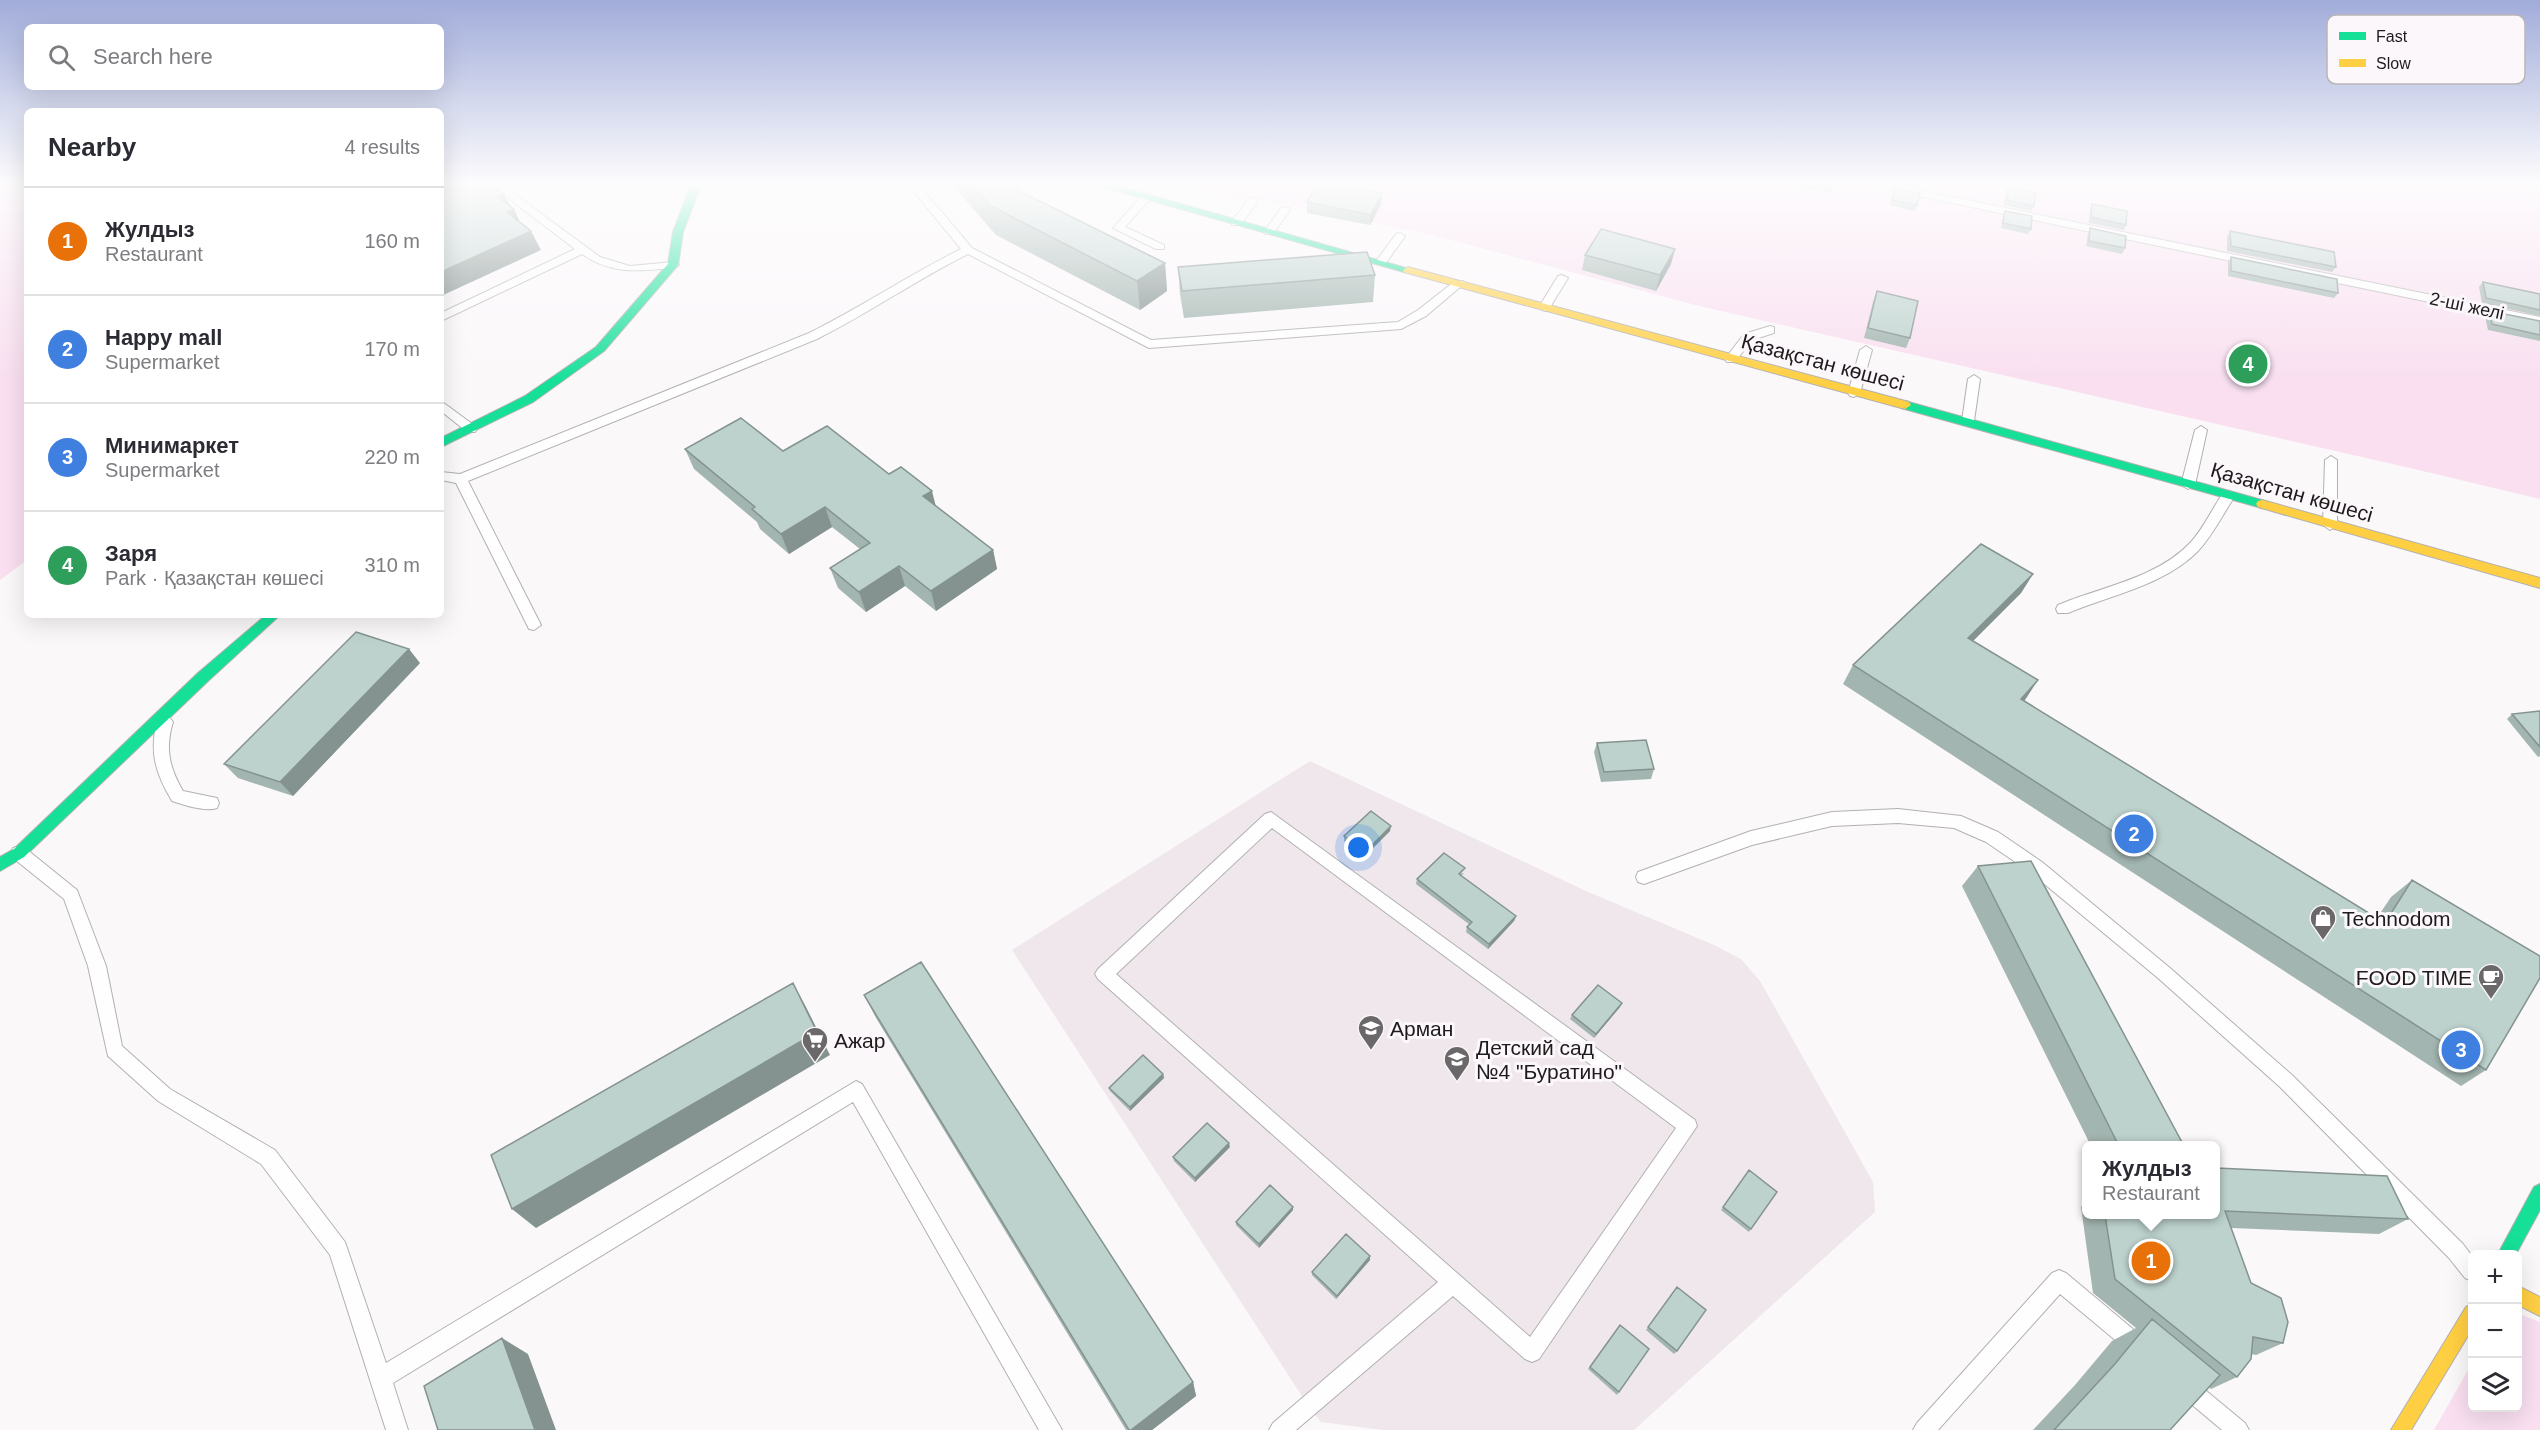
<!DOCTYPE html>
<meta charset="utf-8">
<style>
body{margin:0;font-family:Helvetica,sans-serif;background:#f2f2f3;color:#2b2b33}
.controls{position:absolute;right:18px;bottom:18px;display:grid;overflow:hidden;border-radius:9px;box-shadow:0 6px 24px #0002}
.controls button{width:54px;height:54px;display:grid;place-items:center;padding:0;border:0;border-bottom:2px solid #e1e1e2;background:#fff;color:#2b2b33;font:30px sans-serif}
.you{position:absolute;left:1359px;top:848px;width:21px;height:21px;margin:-15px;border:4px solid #fff;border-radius:50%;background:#1a73e8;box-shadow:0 0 0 9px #1a73e833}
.badge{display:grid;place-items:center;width:39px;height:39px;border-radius:50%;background:#6b686a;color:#fff;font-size:20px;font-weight:700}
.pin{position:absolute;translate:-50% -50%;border:3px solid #fff;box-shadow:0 2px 6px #0006}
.popup{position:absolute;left:2082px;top:1141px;width:138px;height:78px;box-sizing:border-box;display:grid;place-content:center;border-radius:9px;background:#fff;filter:drop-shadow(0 2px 4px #0005);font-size:20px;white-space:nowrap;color:#7c7c81}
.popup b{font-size:22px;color:#2b2b33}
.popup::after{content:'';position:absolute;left:50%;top:100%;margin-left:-12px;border:12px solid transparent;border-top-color:#fff}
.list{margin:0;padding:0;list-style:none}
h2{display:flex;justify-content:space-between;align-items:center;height:78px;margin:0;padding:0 24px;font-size:26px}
h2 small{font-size:20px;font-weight:400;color:#7c7c81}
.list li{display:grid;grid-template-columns:39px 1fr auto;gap:18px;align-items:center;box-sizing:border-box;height:108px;padding:0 24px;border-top:2px solid #e1e1e2}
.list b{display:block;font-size:22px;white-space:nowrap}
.list p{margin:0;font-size:20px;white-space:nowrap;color:#7c7c81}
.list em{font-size:20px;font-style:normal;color:#7c7c81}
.icon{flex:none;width:33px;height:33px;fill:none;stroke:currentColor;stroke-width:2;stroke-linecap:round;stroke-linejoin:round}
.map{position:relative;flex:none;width:2540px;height:1430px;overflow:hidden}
.search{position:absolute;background:#fff;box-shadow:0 6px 24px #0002;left:24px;top:24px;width:420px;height:66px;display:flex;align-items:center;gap:15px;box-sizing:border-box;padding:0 21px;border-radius:9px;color:#7c7c81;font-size:22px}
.panel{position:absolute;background:#fff;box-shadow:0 6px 24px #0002;left:24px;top:108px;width:420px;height:510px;border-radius:9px}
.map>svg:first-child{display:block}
.built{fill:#efe7eb}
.green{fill:#f9dff0}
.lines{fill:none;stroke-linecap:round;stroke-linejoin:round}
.lane-casing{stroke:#b2b0b1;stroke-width:2}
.fast-casing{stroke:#b2b0b1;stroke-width:2}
.slow-casing{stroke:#b2b0b1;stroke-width:2}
.lane{fill:#fefefe;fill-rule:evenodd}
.fast{fill:#16e098;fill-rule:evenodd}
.slow{fill:#ffcf43;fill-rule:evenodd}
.wall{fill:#a3b5b0}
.shaded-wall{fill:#849390}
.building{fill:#bdd2cd;stroke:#849390;stroke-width:1.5}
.labels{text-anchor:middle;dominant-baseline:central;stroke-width:6;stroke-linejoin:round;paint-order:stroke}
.far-street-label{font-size:18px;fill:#1d1b1c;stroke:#fcf7fa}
.street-label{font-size:21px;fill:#1d1b1c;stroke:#fcf7fa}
.poi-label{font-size:21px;fill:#1d1b1c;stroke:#fcf7fa;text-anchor:start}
.key{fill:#fcf7fa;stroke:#b9b5b7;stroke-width:1.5}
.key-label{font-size:16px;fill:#1d1b1c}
</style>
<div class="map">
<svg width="2540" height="1430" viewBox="0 0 2540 1430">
<rect width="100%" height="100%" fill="#fbf8fa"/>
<path class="built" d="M 1310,761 L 1586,891 L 1714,945 L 1741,959 L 1760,981 L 1873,1182 L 1875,1212 L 1634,1430 L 1382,1430 L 1321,1422 L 1309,1407 L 1012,950 Z"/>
<path class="green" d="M 0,182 L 27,182 L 27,560 L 0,580 Z
M 1170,182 L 2540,182 L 2540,499 L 2410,468 L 1699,306 L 1432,235 L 1251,197 L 1241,200 Z
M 2522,1315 L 2540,1322 L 2540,1430 L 2434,1430 L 2472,1363 L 2472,1408 L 2518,1408 L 2518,1316 Z"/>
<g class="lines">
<g class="lane-casing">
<path id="lane" d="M 487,182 L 498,182 L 600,257 L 630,266 L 673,262 L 679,265 L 673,268 C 640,271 611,275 582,254 L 441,321 L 441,313 L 575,249 Z
M 906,182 L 916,182 L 972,248 L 1151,340 L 1398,322 L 1418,310 L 1455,281 L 1463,281 L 1465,283 L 1426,316 L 1401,329 L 1149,348 L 968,254 C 916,280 869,313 817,339 L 468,481 L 541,625 L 534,630 L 529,629 L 456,483 L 441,480 L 441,472 L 460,474 L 809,333 C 861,307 909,275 961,249 Z
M 1860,182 L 1878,182 L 2540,317 L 2540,325 L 1865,185 Z
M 1146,195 L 1151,198 L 1125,227 L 1164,245 L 1164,249 L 1156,249 L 1113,228 L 1142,196 Z
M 1253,198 L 1257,199 L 1257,203 L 1240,225 L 1232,225 L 1232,221 L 1249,199 Z
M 1285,207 L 1289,208 L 1290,210 L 1273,234 L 1265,234 L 1264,232 L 1281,208 Z
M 1400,233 L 1405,236 L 1404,238 L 1385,264 L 1377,264 L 1377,260 L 1396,234 Z
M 1562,275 L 1568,278 L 1549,309 L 1545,311 L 1541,309 L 1539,307 L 1558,276 Z
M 1770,326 L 1774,327 L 1774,333 L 1752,340 L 1735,362 L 1727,362 L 1725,359 L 1744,334 Z
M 1866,346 L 1872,350 L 1860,393 L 1854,397 L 1850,396 L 1848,393 L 1860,350 Z
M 1974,375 L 1980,379 L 1974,421 L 1968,425 L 1962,421 L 1968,379 Z
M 441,401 L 475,426 L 477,429 L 475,432 L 467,432 L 441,411 Z
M 2201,426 L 2207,430 L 2195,485 L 2188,489 L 2181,485 L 2195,430 Z
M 2331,456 L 2337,460 L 2337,525 L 2330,530 L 2323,525 L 2325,460 Z
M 2228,491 L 2235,496 C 2223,514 2213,535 2198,551 C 2165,585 2111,595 2068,613 L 2058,613 L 2056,609 L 2058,605 C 2101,587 2157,578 2190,543 C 2204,528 2212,509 2223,493 Z
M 165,716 L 170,718 L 173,722 C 165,748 169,767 183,791 L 217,798 L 219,803 L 217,808 C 205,812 184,805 172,801 C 156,774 149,753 157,722 L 160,718 Z
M 1898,809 L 1961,816 L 1998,832 L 2042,862 L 2170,968 L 2292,1075 L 2463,1244 L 2472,1256 L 2472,1281 L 2465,1278 L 2449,1258 L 2280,1087 L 2158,978 L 2030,872 L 1986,842 L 1954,828 L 1898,823 L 1832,826 L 1752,845 L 1644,884 L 1638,882 L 1636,877 L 1638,872 L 1751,831 L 1832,812 Z
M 1271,812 L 1695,1120 L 1697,1126 L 1539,1359 L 1532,1362 L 1525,1359 L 1453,1296 L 1296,1430 L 1269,1430 L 1273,1423 L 1438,1282 L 1098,979 L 1095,974 L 1098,969 L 1265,814 ZM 1272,828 L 1676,1128 L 1530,1337 L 1116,974 Z
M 19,846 L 25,848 L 77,890 L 106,966 L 122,1046 L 170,1089 L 275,1150 L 345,1242 L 386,1363 L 856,1081 L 862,1084 L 1062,1430 L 1039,1430 L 853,1102 L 393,1383 L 408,1430 L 386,1430 L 330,1255 L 261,1164 L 158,1101 L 108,1056 L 88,966 L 64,899 L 13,858 L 11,853 L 13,848 Z
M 2059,1270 L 2066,1273 L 2146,1340 L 2149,1347 L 2146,1354 L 2139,1357 L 2132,1354 L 2060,1294 L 1938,1430 L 1913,1430 L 1917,1423 L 2052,1273 Z
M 2185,1376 L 2192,1379 L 2245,1423 L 2249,1430 L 2222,1430 L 2178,1393 L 2175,1386 L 2178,1379 Z"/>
</g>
<g class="fast-casing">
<path id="fast" d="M 692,182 L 702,182 L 683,232 L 678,265 L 604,351 L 533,402 L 441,447 L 441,438 L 525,396 L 596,347 L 668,264 L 673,232 Z
M 1091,182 L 1104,182 L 1413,270 L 1412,272 L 1404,272 L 1092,184 Z
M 1905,401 L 2262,500 L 2268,504 L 2262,508 L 1901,408 L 1899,405 Z
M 266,615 L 280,615 L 208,681 L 24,857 L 0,871 L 0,857 L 14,849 L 198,673 Z
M 2540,1184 L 2540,1210 L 2516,1254 L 2498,1254 L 2534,1187 Z"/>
</g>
<g class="slow-casing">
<path id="slow" d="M 1408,267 L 1909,402 L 1911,405 L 1905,409 L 1404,272 L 1403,270 Z
M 2262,500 L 2540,578 L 2540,588 L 2258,507 L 2256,504 L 2258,501 Z
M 2518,1286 L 2540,1297 L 2540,1316 L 2518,1305 Z
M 2472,1304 L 2472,1329 L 2411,1430 L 2391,1430 L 2466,1307 Z"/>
</g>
<use href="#lane" class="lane"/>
<use href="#fast" class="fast"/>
<use href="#slow" class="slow"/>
</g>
<path class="wall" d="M 950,182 L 1012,182 L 1021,192 L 1165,263 L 1167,291 L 1140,310 L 996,235 Z
M 1776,182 L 1835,182 L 1831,193 Z
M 1896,182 L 1922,182 L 1920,188 L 1895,183 Z
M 2009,186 L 2034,206 L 2031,211 L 2004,205 L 2006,191 Z
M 1895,188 L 1917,205 L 1915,211 L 1890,205 Z
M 1307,202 L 1381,204 L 1370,225 L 1307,213 Z
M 2092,204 L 2126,225 L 2124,230 L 2089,223 L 2090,209 Z
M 2005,211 L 2031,229 L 2028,234 L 2001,228 L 2003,216 Z
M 2090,228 L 2125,248 L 2122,254 L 2086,246 L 2088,233 Z
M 2230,231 L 2336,267 L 2332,272 L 2227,251 L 2227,237 Z
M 1675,249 L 1671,264 L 1656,291 L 1582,270 L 1585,255 Z
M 2231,257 L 2338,293 L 2334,298 L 2228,276 L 2228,262 Z
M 1178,267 L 1375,275 L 1373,302 L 1184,318 L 1180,294 Z
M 2483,282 L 2540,294 L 2540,316 L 2482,303 L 2479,287 Z
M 1877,291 L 1910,338 L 1906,348 L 1864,338 L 1873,302 Z
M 2489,311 L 2540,321 L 2540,341 L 2488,330 L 2485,316 Z
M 685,449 L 783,451 L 889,474 L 936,506 L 993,550 L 997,569 L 936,611 L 905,586 L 866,612 L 838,588 L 830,568 L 860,549 L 832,527 L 789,554 L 760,529 L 757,522 L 694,469 Z
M 2033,574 L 2021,593 L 1973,641 L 2024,701 L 2377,918 L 2391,897 L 2412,880 L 2486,1070 L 2461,1086 L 1843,684 L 1853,665 Z
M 420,663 L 293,796 L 238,778 L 224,764 Z
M 2540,711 L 2540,756 L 2538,757 L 2507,719 L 2512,714 Z
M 1597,743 L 1654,769 L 1651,779 L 1601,782 L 1594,752 Z
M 1390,831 L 1364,857 L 1344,841 L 1344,836 Z
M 1978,866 L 2184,1146 L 2091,1146 L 1962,886 Z
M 1464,873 L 1461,876 L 1516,916 L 1514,921 L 1488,949 L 1466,932 L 1467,927 L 1470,925 L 1416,884 L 1417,879 Z
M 864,995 L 1193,1382 L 1196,1396 L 1152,1430 L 1126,1430 L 876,1018 Z
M 1620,1007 L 1594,1038 L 1570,1019 L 1572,1015 Z
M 1163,1074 L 1164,1078 L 1130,1111 L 1110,1091 L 1109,1088 Z
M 1230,1147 L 1195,1182 L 1174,1161 L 1173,1157 Z
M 2216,1168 L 2408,1219 L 2379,1234 L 2231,1228 L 2251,1283 L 2283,1343 L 2256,1355 L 2251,1354 L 2237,1377 L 2211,1389 L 2209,1387 L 2170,1430 L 2033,1430 L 2075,1385 L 2112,1341 L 2136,1328 L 2093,1293 L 2081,1207 L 2086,1203 L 2086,1215 L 2216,1215 Z
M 1749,1170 L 1751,1229 L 1749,1232 L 1721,1210 Z
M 1293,1207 L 1293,1210 L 1259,1248 L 1236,1225 L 1236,1222 Z
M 1370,1260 L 1336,1299 L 1312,1275 L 1312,1272 Z
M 1677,1287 L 1677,1351 L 1674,1354 L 1646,1330 Z
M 1620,1325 L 1649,1349 L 1617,1395 L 1588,1369 Z"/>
<path class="shaded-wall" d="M 1382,193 L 1381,204 L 1370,225 L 1371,215 Z
M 504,194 L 512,210 L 514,209 L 523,229 L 517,232 L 498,197 Z
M 531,231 L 541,250 L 441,296 L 441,272 Z
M 1675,249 L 1671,264 L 1656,291 L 1660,275 Z
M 1165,263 L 1167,291 L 1140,310 L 1137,281 Z
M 932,491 L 937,511 L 923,496 Z
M 825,507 L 832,527 L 789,554 L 781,534 Z
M 993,550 L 997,569 L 936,611 L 931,591 Z
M 899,566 L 905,586 L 866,612 L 859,592 Z
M 2033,574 L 2021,593 L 1957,657 L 1968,638 Z
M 409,649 L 420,663 L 293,796 L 280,782 Z
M 2038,680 L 2025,700 L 2008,718 L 2021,699 Z
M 1391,826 L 1390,831 L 1364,857 L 1365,852 Z
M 1516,916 L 1514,921 L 1488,949 L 1489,944 Z
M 793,983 L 806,1007 L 830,1055 L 536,1228 L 512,1209 Z
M 1622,1003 L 1620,1007 L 1594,1038 L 1596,1034 Z
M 1163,1074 L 1164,1078 L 1130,1111 L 1130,1107 Z
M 1229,1143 L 1230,1147 L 1195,1182 L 1195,1178 Z
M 1293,1207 L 1293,1210 L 1259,1248 L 1259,1244 Z
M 1370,1256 L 1370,1260 L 1336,1299 L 1337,1296 Z
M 502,1338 L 528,1354 L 556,1430 L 535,1430 Z
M 1193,1382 L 1196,1396 L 1152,1430 L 1131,1430 Z"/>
<path class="building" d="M 441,182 L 487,182 L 504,194 L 498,197 L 514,209 L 507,212 L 531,231 L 441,272 Z
M 969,182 L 1012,182 L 1021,192 L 1165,263 L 1137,281 L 991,206 Z
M 1319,182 L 1321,182 L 1382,193 L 1371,215 L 1307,202 Z
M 1802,182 L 1835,182 L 1833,188 Z
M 2009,186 L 2036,193 L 2034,206 L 2007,200 Z
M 1895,188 L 1920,193 L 1917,205 L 1892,200 Z
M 2092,204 L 2127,211 L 2126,225 L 2091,217 Z
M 2005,211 L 2032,216 L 2031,229 L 2003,223 Z
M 2090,228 L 2126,236 L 2125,248 L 2089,241 Z
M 1601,229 L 1675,249 L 1660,275 L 1585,255 Z
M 2230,231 L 2334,252 L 2336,267 L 2231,246 Z
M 1367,252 L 1375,275 L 1182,291 L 1178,267 Z
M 2231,257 L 2337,279 L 2338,293 L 2231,271 Z
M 2483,282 L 2540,294 L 2540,310 L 2486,298 Z
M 1877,291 L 1918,301 L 1910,338 L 1868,328 Z
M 2489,311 L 2540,321 L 2540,335 L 2492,324 Z
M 741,418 L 783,451 L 827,426 L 889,474 L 901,467 L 932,491 L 923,496 L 993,550 L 931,591 L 899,566 L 859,592 L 830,568 L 870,543 L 825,507 L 781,534 L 752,509 L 755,507 L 685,449 Z
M 1981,544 L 2033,574 L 1968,638 L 2038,680 L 2021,699 L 2385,923 L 2412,880 L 2540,956 L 2540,978 L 2486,1070 L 1853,665 Z
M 356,632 L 409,649 L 280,782 L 224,764 Z
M 2540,711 L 2540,747 L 2512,714 Z
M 1646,740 L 1654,769 L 1604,772 L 1597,743 Z
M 1371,811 L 1391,826 L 1365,852 L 1344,836 Z
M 1444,853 L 1465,868 L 1459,874 L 1516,916 L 1489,944 L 1467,927 L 1472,922 L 1417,879 Z
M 2031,861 L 2184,1146 L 2119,1146 L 1978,866 Z
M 921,962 L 1193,1382 L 1131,1430 L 1129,1430 L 864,995 Z
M 793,983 L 817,1032 L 512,1209 L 491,1155 Z
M 1598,985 L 1622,1003 L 1596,1034 L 1572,1015 Z
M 1143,1055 L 1163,1074 L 1130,1107 L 1109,1088 Z
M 1207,1123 L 1229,1143 L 1195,1178 L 1173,1157 Z
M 2216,1168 L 2387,1176 L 2408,1219 L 2225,1211 L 2251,1283 L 2281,1298 L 2288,1322 L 2283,1343 L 2253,1337 L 2251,1359 L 2237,1377 L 2115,1279 L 2105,1215 L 2216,1215 Z
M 1749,1170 L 1777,1192 L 1751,1229 L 1723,1207 Z
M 1270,1185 L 1293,1207 L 1259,1244 L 1236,1222 Z
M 1346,1234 L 1370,1256 L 1337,1296 L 1312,1272 Z
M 1677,1287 L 1706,1310 L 1677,1351 L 1648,1327 Z
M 2152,1319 L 2220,1375 L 2170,1430 L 2054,1430 L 2114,1365 Z
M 1620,1325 L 1649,1349 L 1619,1392 L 1590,1367 Z
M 502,1338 L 535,1430 L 438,1430 L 424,1386 Z"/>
<linearGradient id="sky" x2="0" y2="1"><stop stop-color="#a1acda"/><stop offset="0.48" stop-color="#fdfcfd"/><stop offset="1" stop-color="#fdfcfd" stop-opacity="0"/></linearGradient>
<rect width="2540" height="382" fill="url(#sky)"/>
<defs>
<g id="shop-pin" transform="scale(1.35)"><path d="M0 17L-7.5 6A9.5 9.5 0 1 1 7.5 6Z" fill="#6b686a" stroke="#fcf7fa"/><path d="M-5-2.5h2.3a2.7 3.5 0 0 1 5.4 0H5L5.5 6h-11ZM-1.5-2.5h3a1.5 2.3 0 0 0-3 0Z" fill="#fff"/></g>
<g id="cafe-pin" transform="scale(1.35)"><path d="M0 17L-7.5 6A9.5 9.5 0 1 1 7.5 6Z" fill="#6b686a" stroke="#fcf7fa"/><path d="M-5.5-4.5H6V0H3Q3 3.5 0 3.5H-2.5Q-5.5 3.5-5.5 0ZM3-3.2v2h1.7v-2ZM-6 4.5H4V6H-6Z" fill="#fff"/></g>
<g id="school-pin" transform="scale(1.35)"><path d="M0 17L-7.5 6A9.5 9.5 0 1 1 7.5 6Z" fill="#6b686a" stroke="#fcf7fa"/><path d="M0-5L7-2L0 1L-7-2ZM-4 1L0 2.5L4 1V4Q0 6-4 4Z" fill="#fff"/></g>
<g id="supermarket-pin" transform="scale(1.35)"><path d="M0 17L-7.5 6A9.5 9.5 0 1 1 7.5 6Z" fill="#6b686a" stroke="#fcf7fa"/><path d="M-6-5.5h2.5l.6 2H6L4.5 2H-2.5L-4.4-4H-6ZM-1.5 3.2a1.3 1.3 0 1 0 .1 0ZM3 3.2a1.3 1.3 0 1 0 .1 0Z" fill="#fff"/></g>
</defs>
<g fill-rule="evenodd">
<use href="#shop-pin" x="2323" y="918"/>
<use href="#cafe-pin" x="2491" y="977"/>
<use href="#school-pin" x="1371" y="1028"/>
<use href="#supermarket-pin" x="815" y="1040"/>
<use href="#school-pin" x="1457" y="1059"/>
</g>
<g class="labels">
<g class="far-street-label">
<text transform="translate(2467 306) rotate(12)">2-ші желі</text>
</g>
<g class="street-label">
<text transform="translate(1823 362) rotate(15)">Қазақстан көшесі</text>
<text transform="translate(2292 492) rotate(16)">Қазақстан көшесі</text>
</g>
<g class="poi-label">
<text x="2342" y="918">Technodom</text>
<text x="2472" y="977" text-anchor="end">FOOD TIME</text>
<text x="1390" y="1028">Арман</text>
<text x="834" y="1040">Ажар</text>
<text x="1476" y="1047">Детский сад<tspan x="1476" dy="24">№4 "Буратино"</tspan></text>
</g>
</g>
<rect x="2327" y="15" width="198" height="69" rx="9" class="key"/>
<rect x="2339" y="32" width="27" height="8" fill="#16e098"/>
<rect x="2339" y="59" width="27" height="8" fill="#ffcf43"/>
<g class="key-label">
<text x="2376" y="42">Fast</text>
<text x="2376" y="69">Slow</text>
</g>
</svg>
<div class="controls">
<button>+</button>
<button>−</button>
<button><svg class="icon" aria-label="layers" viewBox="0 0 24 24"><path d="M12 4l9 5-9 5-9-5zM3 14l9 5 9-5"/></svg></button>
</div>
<div class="you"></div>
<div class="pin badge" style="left:2151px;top:1261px;background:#e8710a">1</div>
<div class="popup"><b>Жулдыз</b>Restaurant</div>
<div class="pin badge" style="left:2134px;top:834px;background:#3f7fe0">2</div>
<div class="pin badge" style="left:2461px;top:1050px;background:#3f7fe0">3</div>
<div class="pin badge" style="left:2248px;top:364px;background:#2e9e5b">4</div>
<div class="search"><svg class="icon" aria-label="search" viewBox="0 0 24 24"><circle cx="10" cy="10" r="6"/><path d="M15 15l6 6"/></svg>Search here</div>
<section class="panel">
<h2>Nearby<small>4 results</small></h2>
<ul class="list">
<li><span class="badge" style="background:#e8710a">1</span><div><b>Жулдыз</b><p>Restaurant</p></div><em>160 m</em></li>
<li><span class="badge" style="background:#3f7fe0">2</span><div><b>Happy mall</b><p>Supermarket</p></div><em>170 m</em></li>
<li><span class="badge" style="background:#3f7fe0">3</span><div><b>Минимаркет</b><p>Supermarket</p></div><em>220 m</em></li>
<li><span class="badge" style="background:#2e9e5b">4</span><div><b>Заря</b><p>Park · Қазақстан көшесі</p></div><em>310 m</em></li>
</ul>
</section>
</div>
